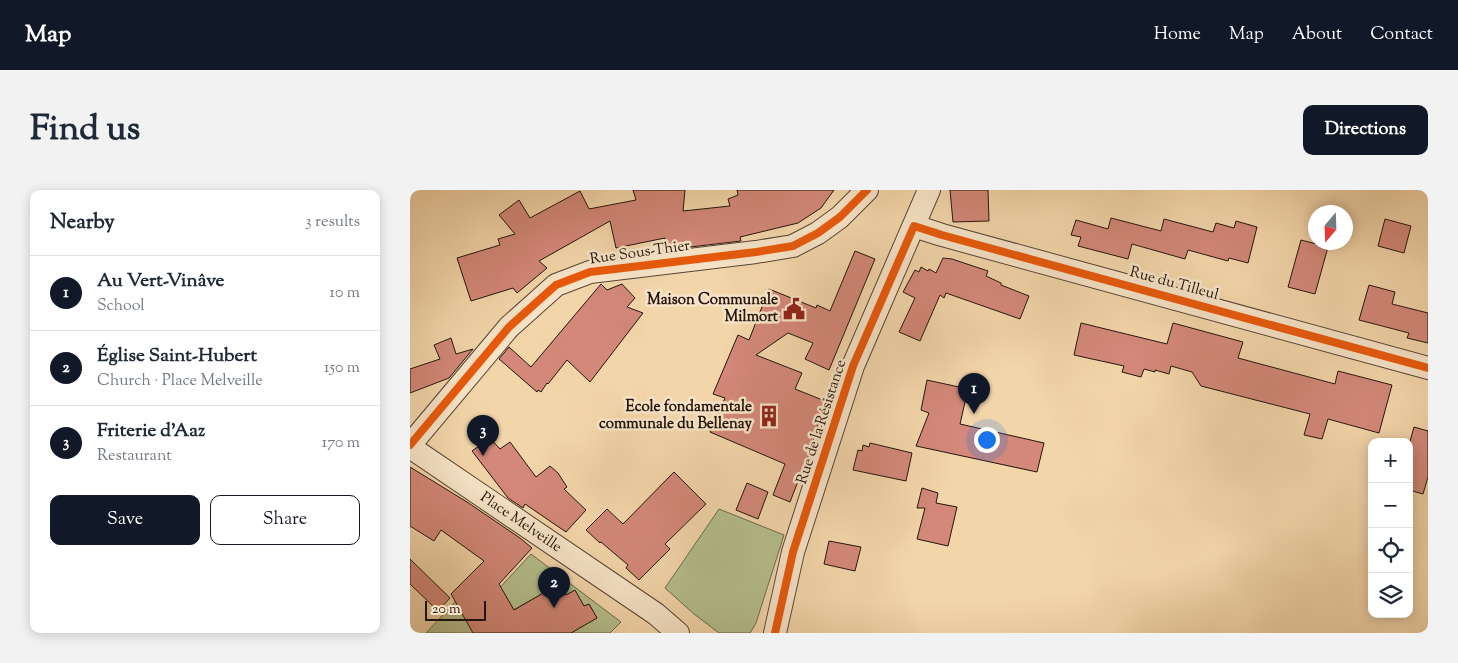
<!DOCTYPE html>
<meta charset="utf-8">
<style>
body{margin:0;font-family:"Sorts Mill Goudy",serif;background:#f2f2f3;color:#1f2937}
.controls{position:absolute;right:15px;bottom:15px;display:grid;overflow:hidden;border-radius:10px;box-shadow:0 2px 12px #0003}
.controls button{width:45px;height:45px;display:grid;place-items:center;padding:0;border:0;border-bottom:1px solid #e0e1e3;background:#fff;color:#1f2937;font:25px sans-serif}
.compass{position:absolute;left:898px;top:15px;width:45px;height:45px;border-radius:50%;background:#fff;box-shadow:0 2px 12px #0003;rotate:199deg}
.scale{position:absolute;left:15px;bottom:12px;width:61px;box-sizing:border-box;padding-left:5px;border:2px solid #25150d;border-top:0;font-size:14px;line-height:18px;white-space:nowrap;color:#25150d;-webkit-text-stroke:4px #f7e4c8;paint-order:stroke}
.you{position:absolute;left:576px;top:249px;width:18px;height:18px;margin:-12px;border:4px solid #fff;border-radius:50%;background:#1a73e8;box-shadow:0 0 0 8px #1a73e833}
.badge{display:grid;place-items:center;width:32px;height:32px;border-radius:50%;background:#111827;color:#fff;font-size:16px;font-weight:700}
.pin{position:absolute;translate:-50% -41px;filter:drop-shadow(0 1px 2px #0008)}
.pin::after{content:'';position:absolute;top:26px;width:18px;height:15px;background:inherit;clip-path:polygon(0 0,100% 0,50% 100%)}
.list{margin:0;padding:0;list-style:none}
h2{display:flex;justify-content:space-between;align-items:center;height:65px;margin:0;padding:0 20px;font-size:21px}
h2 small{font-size:16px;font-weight:400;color:#747a83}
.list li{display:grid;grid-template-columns:32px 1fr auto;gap:15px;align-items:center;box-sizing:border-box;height:75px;padding:0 20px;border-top:1px solid #e0e1e3}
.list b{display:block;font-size:19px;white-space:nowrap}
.list p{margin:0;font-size:16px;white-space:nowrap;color:#747a83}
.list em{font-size:16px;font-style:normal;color:#747a83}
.actions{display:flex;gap:10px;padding:15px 20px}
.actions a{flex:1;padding:11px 0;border:1px solid #111827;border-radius:10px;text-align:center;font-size:18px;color:#111827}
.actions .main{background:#111827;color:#fff}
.icon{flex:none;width:28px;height:28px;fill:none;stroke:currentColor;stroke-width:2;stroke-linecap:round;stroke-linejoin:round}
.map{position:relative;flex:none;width:1018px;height:443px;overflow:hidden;border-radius:10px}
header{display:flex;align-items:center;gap:30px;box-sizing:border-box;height:70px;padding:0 25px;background:#111827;color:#fff}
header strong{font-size:24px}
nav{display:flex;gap:28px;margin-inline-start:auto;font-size:18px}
.intro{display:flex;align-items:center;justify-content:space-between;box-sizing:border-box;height:120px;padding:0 30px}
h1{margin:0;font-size:35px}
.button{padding:12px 22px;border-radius:10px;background:#111827;color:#fff;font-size:18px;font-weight:700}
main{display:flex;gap:30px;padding:0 30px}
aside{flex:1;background:#fff;border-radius:10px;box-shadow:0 2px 12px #0003}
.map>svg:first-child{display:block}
.green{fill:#b5be8d;stroke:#6d6a4d}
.building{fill:#d38879;stroke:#25150d}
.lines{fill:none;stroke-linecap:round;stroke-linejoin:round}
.minor-casing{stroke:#584534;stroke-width:24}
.minor{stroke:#f7e4c8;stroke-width:22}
.cycleway-casing{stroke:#f7e4c8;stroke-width:11}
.cycleway{stroke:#e8590c;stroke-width:8}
.labels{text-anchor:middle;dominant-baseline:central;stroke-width:5;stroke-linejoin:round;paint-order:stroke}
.street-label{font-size:15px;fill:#25150d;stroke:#f7e4c8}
.poi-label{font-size:15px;font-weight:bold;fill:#25150d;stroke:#f7e4c8;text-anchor:end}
</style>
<header>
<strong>Map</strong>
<nav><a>Home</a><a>Map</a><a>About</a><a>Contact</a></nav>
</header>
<div class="intro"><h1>Find us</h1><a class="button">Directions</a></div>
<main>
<aside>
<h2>Nearby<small>3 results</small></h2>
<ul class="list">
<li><span class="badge">1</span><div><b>Au Vert-Vinâve</b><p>School</p></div><em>10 m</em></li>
<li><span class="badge">2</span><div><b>Église Saint-Hubert</b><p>Church · Place Melveille</p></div><em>150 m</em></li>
<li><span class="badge">3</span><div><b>Friterie d'Aaz</b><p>Restaurant</p></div><em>170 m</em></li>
</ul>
<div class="actions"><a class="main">Save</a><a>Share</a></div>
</aside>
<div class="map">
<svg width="1018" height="443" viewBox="0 0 1018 443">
<rect width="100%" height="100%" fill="#f3d5aa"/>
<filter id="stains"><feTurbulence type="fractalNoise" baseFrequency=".004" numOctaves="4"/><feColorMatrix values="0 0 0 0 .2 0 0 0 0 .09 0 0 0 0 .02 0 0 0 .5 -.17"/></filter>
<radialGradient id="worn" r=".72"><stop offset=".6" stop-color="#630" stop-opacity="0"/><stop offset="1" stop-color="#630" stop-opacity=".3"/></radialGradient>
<path class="green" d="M 309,319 L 374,345 L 346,433 L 340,443 L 309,443 L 284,424 L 255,398 Z
M 121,364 L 211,432 L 200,443 L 161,443 L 187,428 L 179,414 L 174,416 L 165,401 L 156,405 L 149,394 L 63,443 L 16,443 L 46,411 L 84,404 Z"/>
<path class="building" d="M 223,0 L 275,0 L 273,21 L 320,16 L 318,9 L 328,5 L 327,0 L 424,0 L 411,18 L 388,33 L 330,47 L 331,51 L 255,60 L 255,48 L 206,58 L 200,31 L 129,71 L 137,78 L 107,103 L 103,98 L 61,111 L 47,68 L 90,55 L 88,49 L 105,44 L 89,25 L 109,10 L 120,28 L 170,1 L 179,19 L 226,10 Z
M 540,0 L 578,0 L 579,31 L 543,32 Z
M 701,28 L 751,41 L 754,29 L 803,42 L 806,33 L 824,38 L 826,31 L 847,37 L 838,73 L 819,68 L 818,71 L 778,60 L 775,69 L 722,54 L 718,69 L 668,56 L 671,47 L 661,45 L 666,30 L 698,39 Z
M 975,29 L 1001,36 L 994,63 L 968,56 Z
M 891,50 L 918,57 L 905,104 L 878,97 Z
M 445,61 L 465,69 L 419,180 L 395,169 L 403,153 L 378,143 L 346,165 L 392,183 L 385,199 L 415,211 L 394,281 L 392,281 L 380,312 L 363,305 L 375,274 L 300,242 L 315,208 L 303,204 L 328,145 L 339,150 L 359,99 L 406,118 L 407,115 L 420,121 Z
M 533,68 L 542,69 L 578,81 L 576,86 L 591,93 L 591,95 L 619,106 L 610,129 L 536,103 L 534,108 L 530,105 L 510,151 L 489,142 L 505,108 L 493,102 L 505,80 L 509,82 L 511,77 L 518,81 L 519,79 L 526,83 Z
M 191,94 L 197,100 L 212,94 L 225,108 L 217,117 L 233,123 L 180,192 L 157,170 L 138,194 L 137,193 L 131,202 L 128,200 L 127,202 L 89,169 L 99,157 L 121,177 Z
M 959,95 L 985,102 L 982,114 L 1018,123 L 1018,153 L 997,148 L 999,143 L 949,130 Z
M 671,133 L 757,154 L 763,133 L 833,152 L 828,168 L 925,194 L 928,181 L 982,195 L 969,243 L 918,229 L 912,249 L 894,245 L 900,224 L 791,196 L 782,182 L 761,176 L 759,184 L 745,180 L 745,182 L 734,179 L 731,187 L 712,182 L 714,176 L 664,165 Z
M 41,148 L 46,164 L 63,159 L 39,188 L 0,203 L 0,179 L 30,169 L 24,155 Z
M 517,190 L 558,199 L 550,234 L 634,253 L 627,282 L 506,256 L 519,223 L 511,220 Z
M 1004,237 L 1018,241 L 1018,287 L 1013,304 L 999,300 L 999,255 Z
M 80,248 L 90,259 L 100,252 L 126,287 L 140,276 L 148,283 L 157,297 L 154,299 L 176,320 L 156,342 L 115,314 L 113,318 L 98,308 L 62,261 Z
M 460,253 L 502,263 L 496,291 L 443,280 L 448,260 L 452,261 L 453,255 L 459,257 Z
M 0,277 L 57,312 L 110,348 L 122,358 L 89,394 L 104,420 L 149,394 L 156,405 L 165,400 L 174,416 L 179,414 L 187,428 L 161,443 L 63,443 L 41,404 L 74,371 L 31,340 L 24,351 L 0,336 Z
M 264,282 L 296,314 L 255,354 L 260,359 L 229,390 L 216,378 L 218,375 L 191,352 L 190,353 L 176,340 L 197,319 L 213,334 Z
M 337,293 L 358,302 L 348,329 L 326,320 Z
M 512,298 L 528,303 L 526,313 L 547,317 L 538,356 L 507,349 L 515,318 L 507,318 Z
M 419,351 L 451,357 L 445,381 L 414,374 Z
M 0,369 L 40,408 L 28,421 L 0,394 Z"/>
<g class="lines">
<g class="minor-casing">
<g id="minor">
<path d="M 504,36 L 532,45 L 1018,178"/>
<path d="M 0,255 L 99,137 L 146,95 L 180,82 L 346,62 L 383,56 L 408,43 L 430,27 L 457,0"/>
<path id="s1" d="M 0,257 L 246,424 L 268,443"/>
<path d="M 365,443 L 383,362 L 443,176 L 519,0"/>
</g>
</g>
<use href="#minor" class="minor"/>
<g class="cycleway-casing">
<path id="cycleway" d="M 0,255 L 99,137 L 146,95 L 180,82 L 346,62 L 383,56 L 408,43 L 430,27 L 457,0
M 365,443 L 383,362 L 443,176 L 504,36 L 532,45 L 1018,178"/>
</g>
<use href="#cycleway" class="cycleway"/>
</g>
<defs>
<g id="civic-bare" transform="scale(1.725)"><path d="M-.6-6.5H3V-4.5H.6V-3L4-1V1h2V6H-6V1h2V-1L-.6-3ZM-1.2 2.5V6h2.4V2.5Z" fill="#8f2418" stroke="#f7e4c8" stroke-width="2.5" paint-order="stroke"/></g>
<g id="building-bare" transform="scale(1.725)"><path d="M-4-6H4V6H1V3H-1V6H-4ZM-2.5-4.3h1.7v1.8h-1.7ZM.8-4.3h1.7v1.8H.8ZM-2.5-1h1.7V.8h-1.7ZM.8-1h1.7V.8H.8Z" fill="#8f2418" stroke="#f7e4c8" stroke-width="2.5" paint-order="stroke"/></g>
</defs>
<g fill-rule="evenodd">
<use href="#civic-bare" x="384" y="119"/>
<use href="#building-bare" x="359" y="226"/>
</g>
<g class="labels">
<g class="street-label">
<text transform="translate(230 63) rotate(-8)">Rue Sous-Thier</text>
<text transform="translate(764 94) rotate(15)">Rue du Tilleul</text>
<text transform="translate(412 232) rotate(-72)">Rue de la Résistance</text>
<text stroke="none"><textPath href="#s1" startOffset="134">Place Melveille</textPath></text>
</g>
<g class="poi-label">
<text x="368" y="110">Maison Communale<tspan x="368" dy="17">Milmort</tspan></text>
<text x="342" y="217">Ecole fondamentale<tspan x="342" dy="17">communale du Bellenay</tspan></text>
</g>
</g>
<rect width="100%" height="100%" filter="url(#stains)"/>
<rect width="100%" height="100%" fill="url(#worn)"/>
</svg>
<div class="controls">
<button>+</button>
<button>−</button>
<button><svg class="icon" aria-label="locate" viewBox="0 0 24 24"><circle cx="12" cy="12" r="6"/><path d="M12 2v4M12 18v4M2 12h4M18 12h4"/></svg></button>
<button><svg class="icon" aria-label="layers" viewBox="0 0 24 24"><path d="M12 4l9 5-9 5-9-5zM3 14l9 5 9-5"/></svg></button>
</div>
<svg class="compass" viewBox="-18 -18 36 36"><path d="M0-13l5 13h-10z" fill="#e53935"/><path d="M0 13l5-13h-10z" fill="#747a83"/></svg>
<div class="scale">20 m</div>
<div class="you"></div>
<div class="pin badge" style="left:564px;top:224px">1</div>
<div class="pin badge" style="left:144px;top:418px">2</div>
<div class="pin badge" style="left:73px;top:266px">3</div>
</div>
</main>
